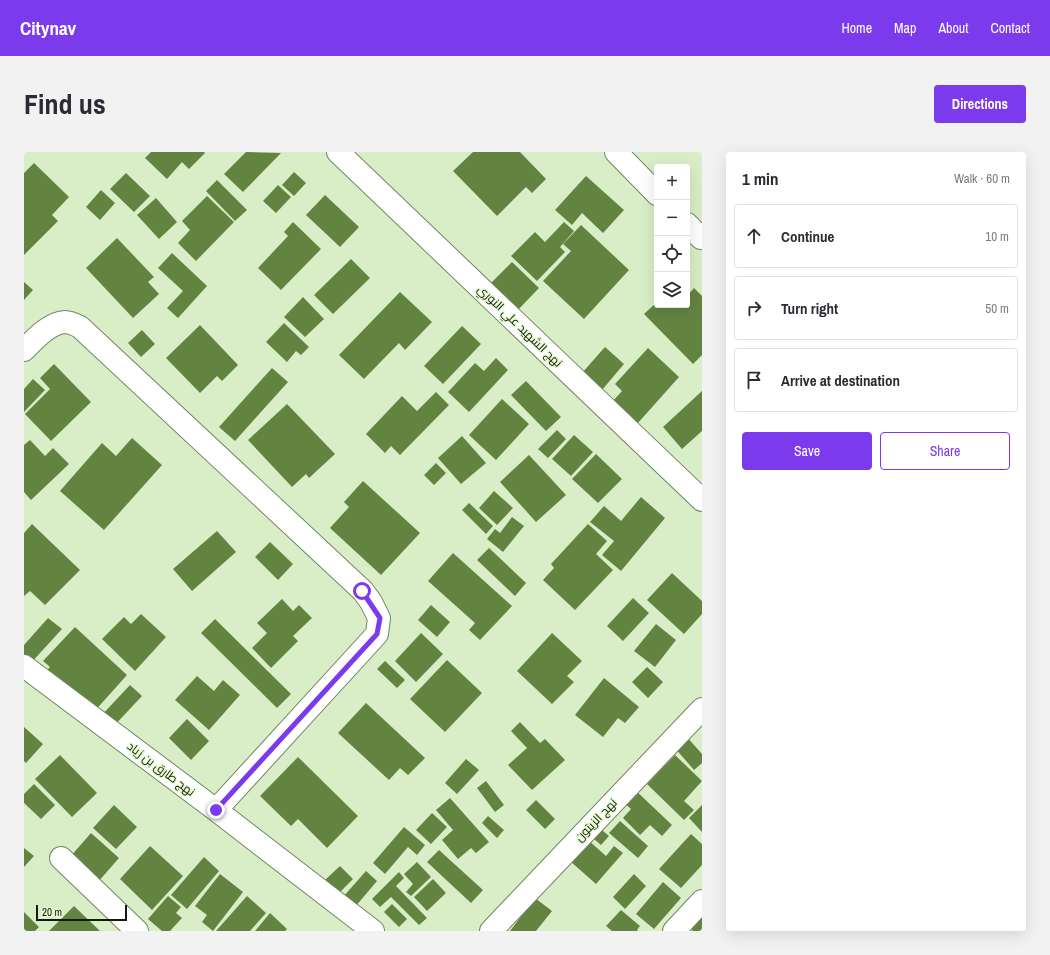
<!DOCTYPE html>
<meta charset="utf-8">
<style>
body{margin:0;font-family:"Archivo Narrow",Cairo,sans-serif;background:#f2f2f3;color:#2b2b33}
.controls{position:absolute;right:12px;top:12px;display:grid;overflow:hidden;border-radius:4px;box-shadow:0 4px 16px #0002}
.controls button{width:36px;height:36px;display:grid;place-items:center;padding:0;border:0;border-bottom:1px solid #e1e1e2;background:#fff;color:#2b2b33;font:20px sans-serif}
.scale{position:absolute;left:12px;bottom:10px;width:91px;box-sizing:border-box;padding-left:4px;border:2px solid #131a0c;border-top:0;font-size:11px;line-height:14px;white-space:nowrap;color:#131a0c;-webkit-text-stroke:3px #e6fbd3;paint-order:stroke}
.stop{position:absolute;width:12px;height:12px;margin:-9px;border:3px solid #7c3aed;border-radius:50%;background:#fff}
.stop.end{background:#7c3aed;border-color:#fff;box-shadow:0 1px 4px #0008}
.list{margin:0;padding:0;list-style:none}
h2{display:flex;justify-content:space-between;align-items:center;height:52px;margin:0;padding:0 16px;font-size:17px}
h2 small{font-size:13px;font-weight:400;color:#7c7c81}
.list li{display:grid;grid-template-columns:26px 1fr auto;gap:12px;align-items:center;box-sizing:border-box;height:64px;margin:0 8px 8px;padding:0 8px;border:1px solid #e1e1e2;border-radius:4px}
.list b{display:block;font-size:15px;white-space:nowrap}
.list em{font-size:13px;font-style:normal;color:#7c7c81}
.actions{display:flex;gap:8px;padding:12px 16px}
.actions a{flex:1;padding:9px 0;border:1px solid #7c3aed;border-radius:4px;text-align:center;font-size:14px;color:#7c3aed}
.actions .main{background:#7c3aed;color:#fff}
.icon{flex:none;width:22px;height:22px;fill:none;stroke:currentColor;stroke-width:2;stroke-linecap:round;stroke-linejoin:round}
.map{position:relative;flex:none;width:678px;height:779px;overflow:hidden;border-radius:4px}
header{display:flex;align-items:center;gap:24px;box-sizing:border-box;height:56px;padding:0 20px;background:#7c3aed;color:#fff}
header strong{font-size:19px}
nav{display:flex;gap:22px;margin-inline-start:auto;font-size:14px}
.intro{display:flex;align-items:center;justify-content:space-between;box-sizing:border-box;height:96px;padding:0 24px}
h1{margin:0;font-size:28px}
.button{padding:10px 18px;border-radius:4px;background:#7c3aed;color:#fff;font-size:14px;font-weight:700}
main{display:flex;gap:24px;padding:0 24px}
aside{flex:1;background:#fff;border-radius:4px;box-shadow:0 4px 16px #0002}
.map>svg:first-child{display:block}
.building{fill:#638441}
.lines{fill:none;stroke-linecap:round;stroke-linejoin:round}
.minor-casing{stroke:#738662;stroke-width:24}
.minor{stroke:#fff;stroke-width:22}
.route{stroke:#7c3aed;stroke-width:5}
.labels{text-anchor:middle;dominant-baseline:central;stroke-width:3;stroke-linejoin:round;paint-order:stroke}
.street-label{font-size:12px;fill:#131a0c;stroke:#e6fbd3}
</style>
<header>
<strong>Citynav</strong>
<nav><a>Home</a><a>Map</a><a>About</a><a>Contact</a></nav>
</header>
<div class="intro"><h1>Find us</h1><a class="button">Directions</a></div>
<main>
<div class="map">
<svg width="678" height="779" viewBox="0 0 678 779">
<rect width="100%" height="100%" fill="#d9eec6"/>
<path class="building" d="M 127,0 L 180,0 L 181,1 L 165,17 L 158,10 L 143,27 L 121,6 Z
M 222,0 L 257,1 L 219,40 L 200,22 Z
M 449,0 L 496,0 L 522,27 L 508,41 L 502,35 L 473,64 L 429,19 Z
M 10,11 L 45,45 L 28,63 L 34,69 L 0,103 L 0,21 Z
M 270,20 L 282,31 L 270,44 L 258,33 Z
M 102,21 L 126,44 L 110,60 L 86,37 Z
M 562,24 L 600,58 L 579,81 L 558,61 L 548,73 L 531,58 Z
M 193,28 L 223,58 L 211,69 L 182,39 Z
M 254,33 L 267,45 L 252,61 L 239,49 Z
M 77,38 L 91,51 L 76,68 L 62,55 Z
M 301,43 L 335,75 L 316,95 L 282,63 Z
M 183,44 L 210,70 L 172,109 L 154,91 L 166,78 L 158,69 Z
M 132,46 L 153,70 L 135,87 L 113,63 Z
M 269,70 L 297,97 L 257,138 L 234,116 L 264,84 L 260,80 Z
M 540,70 L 550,79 L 536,95 L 541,100 L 513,129 L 487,104 L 511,80 L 521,90 Z
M 557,73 L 605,118 L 560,167 L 519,129 L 547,99 L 539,92 Z
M 93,86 L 130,125 L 124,130 L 135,142 L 109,166 L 62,116 Z
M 148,101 L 183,134 L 154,166 L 143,156 L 159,139 L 134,116 Z
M 327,107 L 346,126 L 309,162 L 290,143 Z
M 488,110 L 515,136 L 492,160 L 465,133 Z
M 0,130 L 9,138 L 0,148 Z
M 670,136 L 678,144 L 678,203 L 669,212 L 620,162 L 633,150 L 633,153 L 647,153 L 650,156 L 654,153 L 663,153 L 663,144 Z
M 376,140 L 408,170 L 381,198 L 375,191 L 340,227 L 315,203 Z
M 279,145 L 300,167 L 281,185 L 260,165 Z
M 260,171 L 285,195 L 277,203 L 272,199 L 263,210 L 242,190 Z
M 176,173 L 214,213 L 198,229 L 193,224 L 176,241 L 142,206 Z
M 438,174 L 457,192 L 419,232 L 400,214 Z
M 118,178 L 131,192 L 117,205 L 104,191 Z
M 581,195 L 600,212 L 578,238 L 558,221 Z
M 624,196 L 655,225 L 613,272 L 588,250 L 598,239 L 591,232 Z
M 472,206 L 484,218 L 445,260 L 424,240 L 451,211 L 460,219 Z
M 30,212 L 67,250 L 27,289 L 1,262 L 26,237 L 16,226 Z
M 248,216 L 264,230 L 211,289 L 195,275 Z
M 9,227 L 21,238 L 0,260 L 0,237 Z
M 502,229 L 537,265 L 522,279 L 487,243 Z
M 678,239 L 678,279 L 658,297 L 639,275 Z
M 412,240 L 425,253 L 376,303 L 367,294 L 361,301 L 342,282 L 378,244 L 393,259 Z
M 478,247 L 505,272 L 472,308 L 445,283 Z
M 263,252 L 311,302 L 285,326 L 282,322 L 268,335 L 224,288 Z
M 533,278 L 542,287 L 524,306 L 514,297 Z
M 550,283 L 569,300 L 547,324 L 528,307 Z
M 438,284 L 462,311 L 437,332 L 414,306 Z
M 108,286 L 138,313 L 80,378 L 36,339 L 78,291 L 92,304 Z
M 6,288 L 21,304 L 29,296 L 45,312 L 7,348 L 0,340 L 0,293 Z
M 572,302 L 598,327 L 574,351 L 548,327 Z
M 505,303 L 542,343 L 512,370 L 476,330 Z
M 412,311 L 422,321 L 410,333 L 400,323 Z
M 339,329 L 396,381 L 357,423 L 306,376 L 325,355 L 320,350 Z
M 470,339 L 489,356 L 473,373 L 455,356 Z
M 617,345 L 641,366 L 597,419 L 578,403 L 590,389 L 566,370 L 580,354 L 597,369 Z
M 445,351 L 469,374 L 462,382 L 438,358 Z
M 488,365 L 500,374 L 479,400 L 463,387 L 471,377 L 476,381 Z
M 8,372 L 56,418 L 21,453 L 6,439 L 0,444 L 0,381 Z
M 564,372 L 583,389 L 572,402 L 589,418 L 551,458 L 519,428 L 530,416 L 527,412 Z
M 193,379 L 212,400 L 168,439 L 149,417 Z
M 246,390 L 269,412 L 254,428 L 231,405 Z
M 465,396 L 502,431 L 491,444 L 453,408 Z
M 429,401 L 488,454 L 456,488 L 445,478 L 451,471 L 404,429 Z
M 648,421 L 678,449 L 678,462 L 660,482 L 623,448 Z
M 609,446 L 625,461 L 599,489 L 583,474 Z
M 258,447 L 269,459 L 275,453 L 288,466 L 269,484 L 274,489 L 247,516 L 228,496 L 243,481 L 233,471 Z
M 407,453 L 426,470 L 413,485 L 394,468 Z
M 117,462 L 142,485 L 111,519 L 78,487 L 100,465 L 107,472 Z
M 24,466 L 38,477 L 5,513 L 0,509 L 0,493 Z
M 191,467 L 267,542 L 253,556 L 177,481 Z
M 632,472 L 652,488 L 631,515 L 610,499 Z
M 51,475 L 103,523 L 68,562 L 21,520 L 26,515 L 19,509 Z
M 397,481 L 419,502 L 392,530 L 371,509 Z
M 528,481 L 558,509 L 543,524 L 550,530 L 528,552 L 493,519 Z
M 423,508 L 458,541 L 421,580 L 386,547 Z
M 361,509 L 381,528 L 373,536 L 353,517 Z
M 623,515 L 639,530 L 624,546 L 608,530 Z
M 173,524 L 190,539 L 199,528 L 216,543 L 185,578 L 151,548 Z
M 580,526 L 615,555 L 601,571 L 594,566 L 579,585 L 551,563 Z
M 106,533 L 118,544 L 88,576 L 76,565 Z
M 342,551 L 401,606 L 384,623 L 376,616 L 365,628 L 314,581 Z
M 163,567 L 185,589 L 167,608 L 145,586 Z
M 496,570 L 516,591 L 521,587 L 541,608 L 508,638 L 484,613 L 503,596 L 487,579 Z
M 0,575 L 19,592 L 2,611 L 0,609 Z
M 662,584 L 678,602 L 678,611 L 670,618 L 650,595 Z
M 36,603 L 73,641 L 48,665 L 11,627 Z
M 651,603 L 678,629 L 660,649 L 670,658 L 660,668 L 623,632 Z
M 274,605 L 334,664 L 303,696 L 274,667 L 267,674 L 236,644 Z
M 442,607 L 455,618 L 433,642 L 421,631 Z
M 462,629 L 480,653 L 471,660 L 453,636 Z
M 10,632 L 31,653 L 17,667 L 0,651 L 0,642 Z
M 609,636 L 648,673 L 638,684 L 626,673 L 616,683 L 599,666 L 607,657 L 597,648 Z
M 426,646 L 465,690 L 452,701 L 447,696 L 434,707 L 418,688 L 429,678 L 412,658 Z
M 512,648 L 531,667 L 521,677 L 502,658 Z
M 90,653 L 113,675 L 92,697 L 69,676 Z
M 678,653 L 678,680 L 665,666 Z
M 408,661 L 423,675 L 407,692 L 392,678 Z
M 464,664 L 480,678 L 473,686 L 458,671 Z
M 596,669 L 624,694 L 614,706 L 585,681 Z
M 572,673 L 585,684 L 577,693 L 564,682 Z
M 380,675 L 401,693 L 393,703 L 384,695 L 361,722 L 349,711 Z
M 67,681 L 95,706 L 74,730 L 46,705 Z
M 667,682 L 678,692 L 678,713 L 657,736 L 635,717 Z
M 564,688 L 582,704 L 590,694 L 599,701 L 572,732 L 546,709 Z
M 126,694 L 159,724 L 128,758 L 96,727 Z
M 0,696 L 10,704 L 0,715 Z
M 415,698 L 459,738 L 447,751 L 403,710 Z
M 180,705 L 195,719 L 163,757 L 147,743 Z
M 393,710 L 407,725 L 387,744 L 382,740 L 389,732 L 380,722 Z
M 316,714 L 329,727 L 314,742 L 301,728 Z
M 342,719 L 353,729 L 331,755 L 319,745 Z
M 375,720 L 380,726 L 372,734 L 403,766 L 395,773 L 367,745 L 356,755 L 348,747 Z
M 196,722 L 219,740 L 189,779 L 178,770 L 183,763 L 171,754 Z
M 610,722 L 622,734 L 601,757 L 589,745 Z
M 409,727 L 422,741 L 403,759 L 390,745 Z
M 639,730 L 657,746 L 630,777 L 612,762 Z
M 144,744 L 157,755 L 152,761 L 158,766 L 146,779 L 138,779 L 124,767 Z
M 223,744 L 242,761 L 226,779 L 192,779 Z
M 511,746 L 528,759 L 512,779 L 486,779 Z
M 368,752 L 383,767 L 375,775 L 360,760 Z
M 50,754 L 76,779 L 25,779 Z
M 678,756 L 678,779 L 669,779 L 663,773 Z
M 597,758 L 616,774 L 613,778 L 614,779 L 588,779 L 582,774 Z
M 0,760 L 15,775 L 11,779 L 0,779 Z
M 246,761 L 263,777 L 261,779 L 231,779 Z"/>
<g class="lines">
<g class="minor-casing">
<path id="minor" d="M 314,0 L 678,348
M 592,0 L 633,42
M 663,72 L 677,86
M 0,198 C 11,187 25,171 41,170 C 46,170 52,173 56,175 L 339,439 L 347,450 L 355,466 L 353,482 L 192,658
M 0,514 L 192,658 L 349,779
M 37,706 L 113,779
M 467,779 L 678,557
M 650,779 L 678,749"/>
</g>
<use href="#minor" class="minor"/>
</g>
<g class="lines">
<path class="route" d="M 192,658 L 353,482 L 356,466 L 338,439"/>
</g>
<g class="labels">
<g class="street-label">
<text transform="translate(496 174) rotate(44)">نهج الشهيد علي النوري</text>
<text transform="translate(137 617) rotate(37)">نهج طارق بن زياد</text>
<text transform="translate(572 668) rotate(-46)">نهج الزيتون</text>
</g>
</g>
</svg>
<div class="controls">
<button>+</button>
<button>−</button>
<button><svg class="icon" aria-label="locate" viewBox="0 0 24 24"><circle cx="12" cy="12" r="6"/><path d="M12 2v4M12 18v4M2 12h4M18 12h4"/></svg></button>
<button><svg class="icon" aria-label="layers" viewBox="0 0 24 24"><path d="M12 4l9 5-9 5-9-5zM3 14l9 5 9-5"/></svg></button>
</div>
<div class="scale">20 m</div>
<div class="stop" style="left:338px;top:439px"></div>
<div class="stop end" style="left:192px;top:658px"></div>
</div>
<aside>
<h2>1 min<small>Walk · 60 m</small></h2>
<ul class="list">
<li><svg class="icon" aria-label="ahead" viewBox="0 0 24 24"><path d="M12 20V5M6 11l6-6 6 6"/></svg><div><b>Continue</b></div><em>10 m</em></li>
<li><svg class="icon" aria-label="right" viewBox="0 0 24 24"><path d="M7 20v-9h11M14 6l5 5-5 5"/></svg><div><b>Turn right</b></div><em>50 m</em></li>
<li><svg class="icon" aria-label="arrive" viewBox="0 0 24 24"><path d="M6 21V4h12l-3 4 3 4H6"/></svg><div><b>Arrive at destination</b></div></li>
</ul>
<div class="actions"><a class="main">Save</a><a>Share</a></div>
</aside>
</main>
